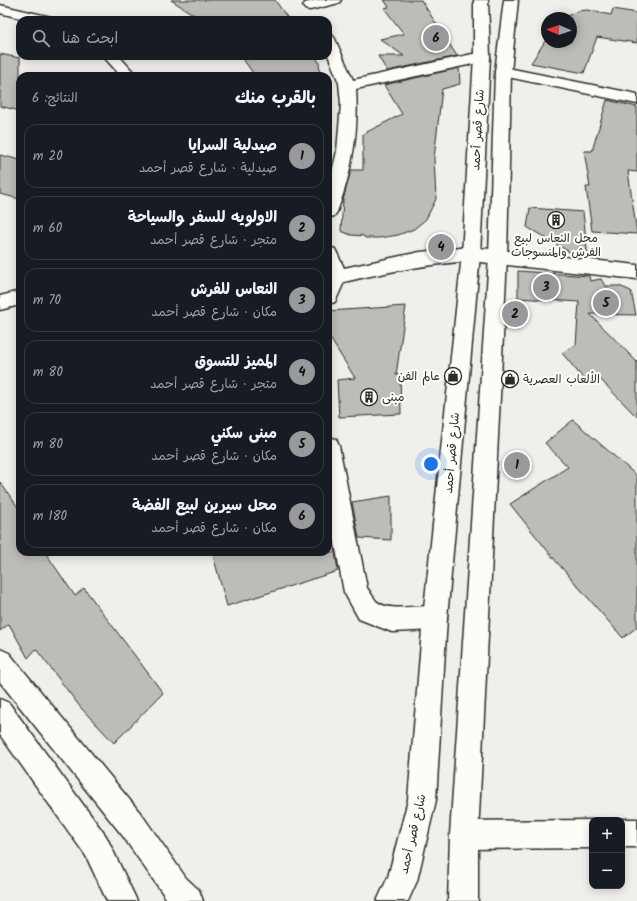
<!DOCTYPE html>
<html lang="ar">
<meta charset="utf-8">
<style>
body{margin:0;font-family:Kalam,"Playpen Sans Arabic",sans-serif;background:#20242c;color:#f1f3f6;direction:rtl}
.controls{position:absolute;right:12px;bottom:12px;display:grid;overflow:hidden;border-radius:8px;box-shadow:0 2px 10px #0003}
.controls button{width:36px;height:36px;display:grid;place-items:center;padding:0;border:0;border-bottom:1px solid #363941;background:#171b24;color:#f1f3f6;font:20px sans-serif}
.compass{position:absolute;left:541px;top:12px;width:36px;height:36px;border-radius:50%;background:#171b24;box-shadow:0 2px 10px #0003;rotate:272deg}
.you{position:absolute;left:431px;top:464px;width:14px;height:14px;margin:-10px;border:3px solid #fff;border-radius:50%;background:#1a73e8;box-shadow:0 0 0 6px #1a73e833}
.badge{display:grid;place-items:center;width:26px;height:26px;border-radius:50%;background:#98999b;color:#111;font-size:13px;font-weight:700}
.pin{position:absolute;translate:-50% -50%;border:2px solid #fff;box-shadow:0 1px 4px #0006}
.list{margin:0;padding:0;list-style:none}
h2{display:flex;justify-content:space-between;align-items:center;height:52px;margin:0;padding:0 16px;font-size:17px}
h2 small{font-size:13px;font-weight:400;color:#9ea1a6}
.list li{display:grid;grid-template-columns:26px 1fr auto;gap:12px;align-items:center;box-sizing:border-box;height:64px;margin:0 8px 8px;padding:0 8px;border:1px solid #363941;border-radius:12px}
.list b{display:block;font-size:15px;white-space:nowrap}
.list p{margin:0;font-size:13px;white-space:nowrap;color:#9ea1a6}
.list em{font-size:13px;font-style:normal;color:#9ea1a6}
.icon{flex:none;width:22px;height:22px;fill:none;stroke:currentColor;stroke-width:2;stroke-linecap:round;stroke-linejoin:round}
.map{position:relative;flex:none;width:637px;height:901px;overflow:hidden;direction:ltr}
.search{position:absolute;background:#171b24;box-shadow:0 2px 10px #0003;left:16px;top:16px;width:316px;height:44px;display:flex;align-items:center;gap:10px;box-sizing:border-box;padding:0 14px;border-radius:12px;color:#9ea1a6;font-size:15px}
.panel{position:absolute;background:#171b24;box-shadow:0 2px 10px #0003;left:16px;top:72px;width:316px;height:484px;border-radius:12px;direction:rtl}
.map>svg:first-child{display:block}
.building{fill:#bdbcb8;stroke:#2b2b2b}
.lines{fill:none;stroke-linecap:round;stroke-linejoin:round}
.street-casing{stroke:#2b2b2b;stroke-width:3}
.primary-casing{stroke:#2b2b2b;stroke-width:3}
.street{fill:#fdfcf7;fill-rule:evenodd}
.primary{fill:#fdfcf7;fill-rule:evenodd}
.labels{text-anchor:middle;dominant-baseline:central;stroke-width:4;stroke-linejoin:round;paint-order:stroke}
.street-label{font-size:12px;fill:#2b2b2b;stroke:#fdfcf7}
.poi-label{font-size:12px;fill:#2b2b2b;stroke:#fdfcf7;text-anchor:start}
</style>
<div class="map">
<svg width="637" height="901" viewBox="0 0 637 901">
<rect width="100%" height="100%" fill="#f0efeb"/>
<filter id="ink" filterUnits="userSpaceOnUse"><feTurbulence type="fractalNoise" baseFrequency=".025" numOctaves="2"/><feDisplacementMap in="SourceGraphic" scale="8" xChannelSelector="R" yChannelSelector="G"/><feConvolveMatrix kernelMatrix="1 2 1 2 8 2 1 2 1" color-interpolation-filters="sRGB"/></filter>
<g filter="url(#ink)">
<path class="building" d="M 171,0 L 275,0 L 289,20 L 202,20 Z
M 384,0 L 421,0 L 457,56 L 387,71 L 378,56 L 404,56 L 380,39 L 404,34 L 384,8 L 389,7 Z
M 613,9 L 637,13 L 637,43 L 597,37 L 584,73 L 531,63 L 547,38 L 547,42 L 571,42 L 571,18 L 564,18 L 565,17 L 578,11 L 587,10 L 611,15 Z
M 0,54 L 20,58 L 20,111 L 0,106 Z
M 241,56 L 315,56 L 319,62 L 320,76 L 255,76 Z
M 459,68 L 460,84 L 442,89 L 434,158 L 436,199 L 426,219 L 414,229 L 398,235 L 379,238 L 365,238 L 364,236 L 351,235 L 341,231 L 343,200 L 351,170 L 363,170 L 363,134 L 402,114 L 384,85 Z
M 607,100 L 637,107 L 637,172 L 628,171 L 637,234 L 592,231 L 586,187 L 590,187 L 584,151 L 592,151 Z
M 0,155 L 20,160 L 20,199 L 0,194 Z
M 530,208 L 583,212 L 588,258 L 578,257 L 527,227 Z
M 518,271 L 589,276 L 590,281 L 601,279 L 605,286 L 619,286 L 631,291 L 636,315 L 590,314 L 637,362 L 637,417 L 598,377 L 587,383 L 562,353 L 576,345 L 579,302 L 518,298 Z
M 406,306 L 396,375 L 400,374 L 401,414 L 339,417 L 337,380 L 355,378 L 328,335 L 328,311 Z
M 573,420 L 637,476 L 637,627 L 623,638 L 555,560 L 510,504 L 568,467 L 545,443 Z
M 0,482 L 20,510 L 20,552 L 45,552 L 75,596 L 84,588 L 163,693 L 114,743 L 81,708 L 36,649 L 28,658 L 9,624 L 0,631 Z
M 391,496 L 391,540 L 359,538 L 352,502 Z
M 212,552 L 335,552 L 338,571 L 227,606 Z"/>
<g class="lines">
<g class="street-casing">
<path id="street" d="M 317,0 L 341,0 L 339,3 L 310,10 L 305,9 L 303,6 L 305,3 Z
M 0,5 L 51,17 L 53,20 L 28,20 L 0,13 Z
M 328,35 L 333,36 L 335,39 L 353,80 L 482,52 L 487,54 L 490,57 L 487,60 L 482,62 L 356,89 C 359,132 352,172 337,212 L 334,216 L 328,218 L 328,188 L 337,151 L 341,104 L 339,83 L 328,55 Z
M 103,56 L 119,56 L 137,76 L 121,76 Z
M 503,67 L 637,94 L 637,104 L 498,75 L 495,72 L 498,69 Z
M 328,247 L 335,249 L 344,268 L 420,252 L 471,247 L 637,265 L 637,279 L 471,261 C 428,264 386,272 344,282 L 335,302 L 328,304 Z
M 20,291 L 20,305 L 0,310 L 0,296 Z
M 328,437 L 336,439 L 339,446 L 367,588 C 370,592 373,597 376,601 C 392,615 424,601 444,609 L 447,618 L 444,627 L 435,630 L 392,632 L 359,619 L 344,592 L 328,506 Z
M 622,819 L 637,819 L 637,847 L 622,847 L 622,820 L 619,820 Z
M 592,820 L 592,848 L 464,849 L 454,845 L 450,835 L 454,825 L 464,821 Z"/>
</g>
<g class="primary-casing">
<path id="primary" d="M 474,0 L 488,0 L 490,57 L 480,254 L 447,618 L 436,800 L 417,881 L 408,901 L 377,901 L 388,877 L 408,800 L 423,618 L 462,254 L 474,57 Z
M 504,0 L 518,0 L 511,72 L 507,257 L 478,835 L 478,901 L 448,901 L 450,835 L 489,257 L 495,72 Z
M 0,649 L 9,653 L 142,815 L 186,878 L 199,890 L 203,901 L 168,901 L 166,898 L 122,835 L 0,682 Z
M 0,699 L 9,703 L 106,836 L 137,901 L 107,901 L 86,856 L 0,735 Z"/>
</g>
<use href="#street" class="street"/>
<use href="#primary" class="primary"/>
</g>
</g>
<defs>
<g id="building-ring" transform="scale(0.9)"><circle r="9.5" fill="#fdfcf7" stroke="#2b2b2b" stroke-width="1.5"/><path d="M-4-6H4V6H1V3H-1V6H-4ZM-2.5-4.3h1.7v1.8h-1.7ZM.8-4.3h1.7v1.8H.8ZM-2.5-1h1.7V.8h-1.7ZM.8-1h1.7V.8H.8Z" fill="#2b2b2b"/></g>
<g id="shop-ring" transform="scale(0.9)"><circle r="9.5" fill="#fdfcf7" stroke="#2b2b2b" stroke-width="1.5"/><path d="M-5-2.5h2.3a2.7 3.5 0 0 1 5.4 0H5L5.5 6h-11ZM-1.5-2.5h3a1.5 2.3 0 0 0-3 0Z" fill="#2b2b2b"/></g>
</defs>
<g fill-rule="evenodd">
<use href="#building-ring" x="556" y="220"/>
<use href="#shop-ring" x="453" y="376"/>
<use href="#shop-ring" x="510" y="379"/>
<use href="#building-ring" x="369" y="397"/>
</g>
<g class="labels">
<g class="street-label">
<text transform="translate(478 130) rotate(-87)">شارع قصر أحمد</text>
<text transform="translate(452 453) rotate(-85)">شارع قصر أحمد</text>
<text transform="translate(413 834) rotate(-77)">شارع قصر أحمد</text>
</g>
<g class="poi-label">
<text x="556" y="238" text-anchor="middle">محل النعاس لبيع<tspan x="556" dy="14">الفرش والمنسوجات</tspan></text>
<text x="440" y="376" text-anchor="end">عالم الفن</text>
<text x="523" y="379">الألعاب العصرية</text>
<text x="382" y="397">مبنى</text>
</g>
</g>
</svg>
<div class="controls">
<button>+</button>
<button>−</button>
</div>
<svg class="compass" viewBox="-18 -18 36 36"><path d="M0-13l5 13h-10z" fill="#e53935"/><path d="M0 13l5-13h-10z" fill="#9ea1a6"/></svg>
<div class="you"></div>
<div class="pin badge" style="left:517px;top:465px">1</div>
<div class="pin badge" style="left:515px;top:314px">2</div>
<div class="pin badge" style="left:546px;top:287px">3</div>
<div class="pin badge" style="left:441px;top:247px">4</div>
<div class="pin badge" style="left:606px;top:303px">5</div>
<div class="pin badge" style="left:436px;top:38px">6</div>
<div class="search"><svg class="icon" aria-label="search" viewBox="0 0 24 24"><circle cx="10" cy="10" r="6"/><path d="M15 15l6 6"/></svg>ابحث هنا</div>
<section class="panel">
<h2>بالقرب منك<small>النتائج: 6</small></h2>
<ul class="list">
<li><span class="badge">1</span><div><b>صيدلية السرايا</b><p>صيدلية · شارع قصر أحمد</p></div><em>20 m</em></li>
<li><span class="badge">2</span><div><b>الاولويه للسفر والسياحة</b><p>متجر · شارع قصر أحمد</p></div><em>60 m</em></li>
<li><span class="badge">3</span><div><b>النعاس للفرش</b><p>مكان · شارع قصر أحمد</p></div><em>70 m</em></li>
<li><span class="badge">4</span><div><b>المميز للتسوق</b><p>متجر · شارع قصر أحمد</p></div><em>80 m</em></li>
<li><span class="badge">5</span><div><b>مبنى سكني</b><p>مكان · شارع قصر أحمد</p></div><em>80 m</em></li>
<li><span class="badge">6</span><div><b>محل سيرين لبيع الفضة</b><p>مكان · شارع قصر أحمد</p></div><em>180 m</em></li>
</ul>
</section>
</div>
